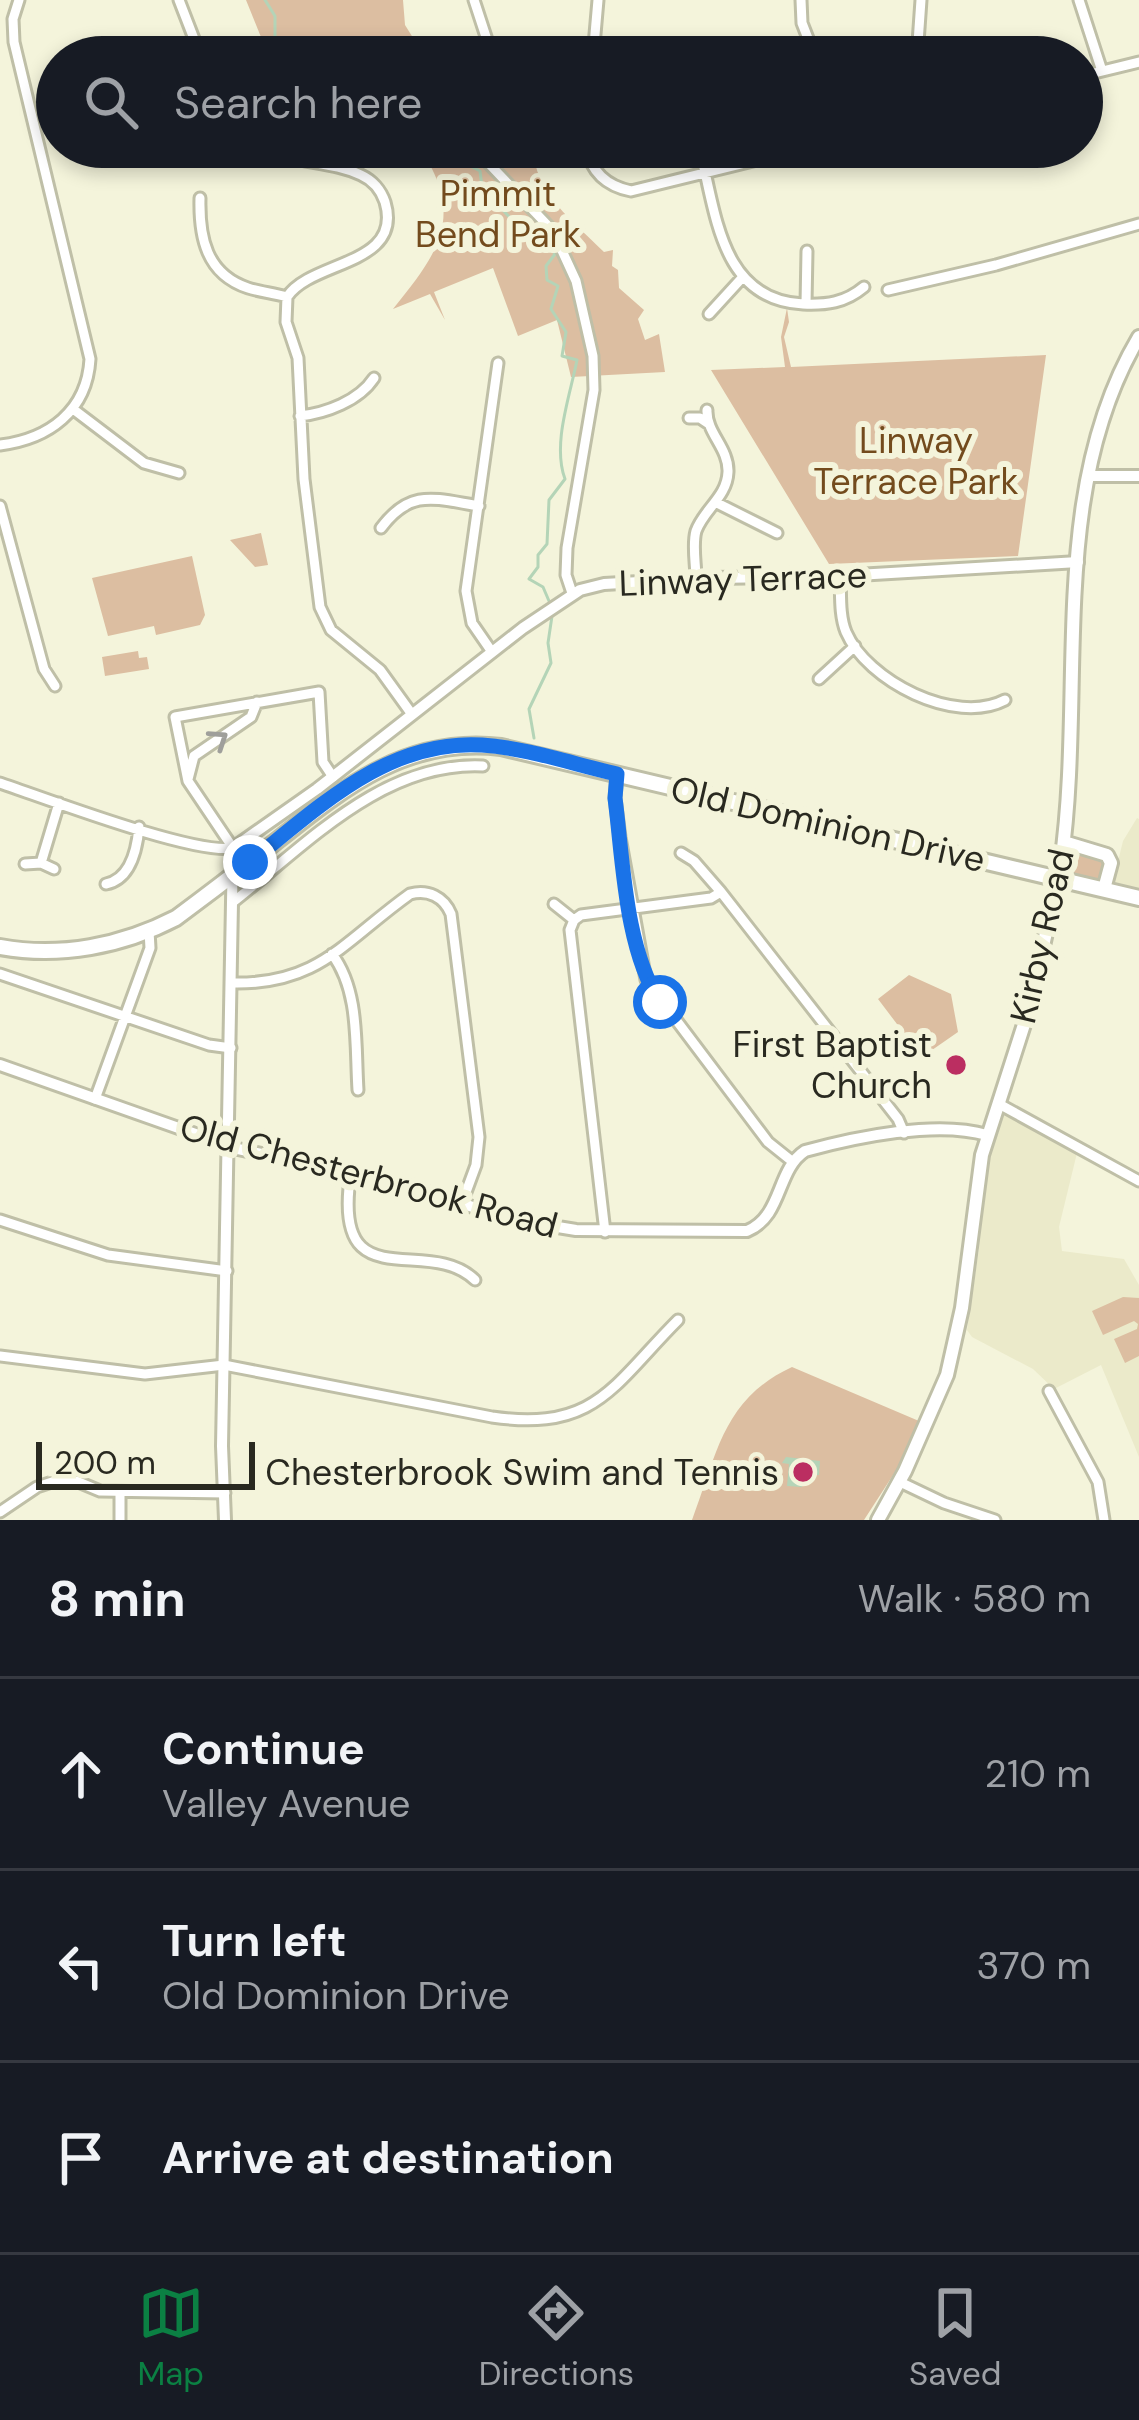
<!DOCTYPE html>
<meta charset="utf-8">
<style>
body{margin:0;font-family:"DM Sans",sans-serif;background:#242831;color:#f1f3f6}
.scale{position:absolute;left:36px;bottom:30px;width:219px;box-sizing:border-box;padding-left:12px;border:6px solid #292920;border-top:0;font-size:33px;line-height:42px;white-space:nowrap;color:#292920;-webkit-text-stroke:9px #f4f4db;paint-order:stroke}
.stop{position:absolute;width:36px;height:36px;margin:-27px;border:9px solid #1a73e8;border-radius:50%;background:#fff}
.stop.end{background:#1a73e8;border-color:#fff;box-shadow:0 3px 12px #0008}
.list{margin:0;padding:0;list-style:none}
h2{display:flex;justify-content:space-between;align-items:center;height:156px;margin:0;padding:0 48px;font-size:51px}
h2 small{font-size:39px;font-weight:400;color:#9ea1a6}
.list li{display:grid;grid-template-columns:78px 1fr auto;gap:36px;align-items:center;box-sizing:border-box;height:192px;padding:0 48px;border-top:3px solid #363941}
.list b{display:block;font-size:45px;white-space:nowrap}
.list p{margin:0;font-size:39px;white-space:nowrap;color:#9ea1a6}
.list em{font-size:39px;font-style:normal;color:#9ea1a6}
.icon{flex:none;width:66px;height:66px;fill:none;stroke:currentColor;stroke-width:2;stroke-linecap:round;stroke-linejoin:round}
.map{position:relative;flex:none;width:1139px;height:1520px;overflow:hidden}
.search{position:absolute;background:#171b24;box-shadow:0 6px 18px #0003;left:36px;right:36px;top:36px;height:132px;display:flex;align-items:center;gap:30px;box-sizing:border-box;padding:0 42px;border-radius:66px;color:#9ea1a6;font-size:45px}
.sheet{height:732px;background:#171b24}
nav{display:flex;justify-content:space-around;align-items:center;box-sizing:border-box;height:168px;border-top:3px solid #363941;background:#171b24;font-size:33px;color:#9ea1a6}
nav a{display:grid;justify-items:center;gap:6px}
nav .on{color:#0b8043}
.map>svg:first-child{display:block}
.built{fill:#ebeaca}
.green{fill:#dcbea1}
.water{fill:#b4d4b7}
.lines{fill:none;stroke-linecap:round;stroke-linejoin:round}
.stream{stroke:#b4d4b7;stroke-width:3}
.minor-casing{stroke:#bfbfa7;stroke-width:15}
.tertiary-casing{stroke:#bfbfa7;stroke-width:16}
.secondary-casing{stroke:#bfbfa7;stroke-width:18}
.primary-casing{stroke:#bfbfa7;stroke-width:20}
.minor{stroke:#fff;stroke-width:9}
.tertiary{stroke:#fff;stroke-width:10}
.secondary{stroke:#fff;stroke-width:12}
.primary{stroke:#fff;stroke-width:14}
.secondary-bridge-casing{stroke:#bfbfa7;stroke-width:18;stroke-linecap:butt}
.secondary-bridge{stroke:#fff;stroke-width:12}
.oneway{stroke:#9f9f9b}
.route{stroke:#1a73e8;stroke-width:15}
.poi-dot{fill:#bb2e61;stroke:#f4f4db;stroke-width:4.5}
.labels{text-anchor:middle;dominant-baseline:central;stroke-width:12;stroke-linejoin:round;paint-order:stroke}
.park-label{font-size:36px;fill:#734b1d;stroke:#f4f4db}
.street-label{font-size:36px;fill:#292920;stroke:#f4f4db}
.poi-label{font-size:36px;fill:#292920;stroke:#f4f4db;text-anchor:end}
</style>
<div class="map">
<svg width="1139" height="1520" viewBox="0 0 1139 1520">
<rect width="100%" height="100%" fill="#f4f4db"/>
<path class="built" d="M 1137,818 L 1139,819 L 1139,889 L 1113,882 L 1123,841 Z
M 1007,1111 L 1077,1153 L 1059,1227 L 1062,1251 L 1124,1259 L 1139,1285 L 1139,1457 L 1101,1365 L 1054,1389 L 1033,1369 L 972,1337 L 967,1330 L 979,1249 L 971,1248 L 983,1161 L 997,1116 Z"/>
<path class="green" d="M 246,0 L 403,0 L 405,25 L 425,57 L 269,57 Z
M 419,147 L 533,147 C 534,193 574,222 604,252 L 613,250 L 612,266 L 618,270 L 619,288 L 644,310 L 638,319 L 645,340 L 659,334 L 665,372 L 571,377 L 557,320 L 518,336 L 493,268 L 434,292 L 445,320 L 430,294 L 393,309 C 439,252 466,216 419,147 Z
M 787,308 L 789,322 L 784,337 L 791,367 L 1046,355 L 1018,556 L 829,564 L 711,370 L 785,367 L 781,337 Z
M 261,533 L 268,565 L 255,567 L 230,540 Z
M 192,556 L 205,615 L 200,625 L 156,635 L 154,626 L 108,636 L 92,578 Z
M 138,651 L 139,658 L 147,657 L 149,669 L 105,676 L 102,657 Z
M 1075,851 L 1104,858 L 1101,877 L 1091,880 L 1065,875 Z
M 909,975 L 951,994 L 958,1032 L 922,1057 L 878,999 Z
M 1123,1297 L 1139,1298 L 1139,1356 L 1125,1363 L 1114,1339 L 1137,1329 L 1138,1324 L 1134,1321 L 1103,1335 L 1092,1311 Z
M 792,1367 L 926,1424 L 864,1520 L 692,1520 C 717,1454 723,1399 792,1367 Z"/>
<path class="water" d="M 786,1457 L 820,1461 L 819,1475 L 808,1475 L 809,1465 L 804,1464 L 802,1487 L 787,1486 L 789,1464 L 782,1463 Z"/>
<g class="lines">
<path class="stream" d="M 265,0 L 275,16 L 275,38 L 282,57
M 295,57 L 313,39 L 319,42 L 324,57
M 340,57 L 342,45 L 358,57
M 448,147 L 461,161 L 480,171 L 484,203 L 501,208 L 514,222 L 536,227 L 555,254 L 546,266 L 547,280 L 558,286 L 551,309 L 566,332 L 562,356 L 577,360 C 570,396 552,444 565,479 L 549,500 L 547,544 L 538,555 L 538,567 L 529,579 L 543,587 L 549,601
M 534,738 L 529,709 L 551,663 L 548,643 L 552,616"/>
<g class="minor-casing">
<path id="minor" d="M 179,0 L 201,57
M 474,0 L 490,49
M 801,0 L 802,23 L 809,41
M 1079,0 L 1102,71
M 380,47 L 392,57
M 593,57 L 598,0
M 917,57 L 921,0
M 1082,76 L 1139,62
M 261,147 C 293,165 329,160 361,175 C 372,180 381,190 385,202 C 404,266 311,260 287,297
M 473,147 L 553,231 L 576,281 L 593,356 L 594,390 L 567,548 L 566,575 L 572,593
M 586,147 C 591,172 606,186 631,191 L 810,147
M 699,147 C 716,210 719,300 803,304 C 826,305 845,303 864,287
M 200,198 C 199,237 206,274 248,288 C 260,292 274,293 287,297
M 888,290 L 996,265 L 1139,224
M 287,297 L 286,322 L 298,358 L 304,479 L 320,607 L 331,630 L 380,670 L 411,713
M 806,304 L 807,251
M 709,314 L 741,279
M 73,409 L 144,463 L 179,473
M 300,416 C 326,413 359,401 374,378
M 689,418 L 700,418 L 709,424
M 0,445 C 49,439 87,411 90,359 L 14,42 L 13,19 L 19,0
M 715,502 L 777,533
M 0,506 L 44,669 L 55,686
M 381,528 C 411,488 435,499 479,506
M 840,576 C 841,593 839,615 846,632 C 867,681 955,726 1005,700
M 696,579 C 696,564 692,545 696,531 C 704,509 727,497 728,472 C 729,448 706,433 707,410
M 492,652 L 472,623 L 466,591 L 498,363
M 819,679 L 855,646
M 617,774 L 615,798 L 620,837 L 646,980 L 768,1142 L 793,1162
M 188,779 L 194,756 L 251,717 L 257,702
M 0,783 C 45,798 194,855 233,848
M 233,848 L 188,781 L 175,717 L 319,692 L 323,762 L 333,777
M 681,853 L 694,861 L 721,892 L 898,1119 L 904,1133
M 41,863 L 59,803
M 25,864 L 41,863 L 54,869
M 106,884 C 131,879 137,850 139,827
M 233,902 C 306,845 383,761 483,766
M 554,904 L 574,920
M 574,920 L 570,930 L 605,1232
M 574,920 L 581,915 L 711,898 L 721,892
M 332,954 C 360,991 355,1045 358,1090
M 0,974 L 209,1045 L 231,1048
M 232,983 C 319,985 344,941 410,894 C 428,889 444,897 451,914 L 479,1137 L 476,1165 L 462,1203
M 95,1099 L 150,948 L 149,931
M 999,1104 L 1139,1181
M 351,1172 C 330,1304 427,1233 475,1280
M 0,1220 L 108,1255 L 227,1271
M 0,1356 L 145,1374 L 224,1365 L 492,1417 C 596,1432 613,1385 678,1320
M 1049,1391 L 1098,1482 L 1104,1520
M 900,1482 L 944,1503 L 995,1520
M 0,1512 L 37,1487 L 58,1480 L 76,1481 L 100,1491 L 225,1493
M 120,1520 L 120,1492"/>
</g>
<g class="tertiary-casing">
<path id="tertiary" d="M 1090,476 L 1139,476
M 0,1065 L 238,1149 L 403,1184 L 509,1219 L 576,1230 L 747,1231 C 783,1216 776,1170 805,1151 C 856,1137 937,1120 987,1135
M 225,1520 L 222,1446 L 233,848 L 317,789 L 523,628 L 580,590 L 604,584 L 711,578 L 840,576 L 1078,562"/>
</g>
<g class="secondary-casing">
<path id="secondary" d="M 1064,842 L 1107,855 L 1111,863 L 1104,889
M 1061,863 C 1086,691 1046,493 1139,337
M 878,1520 L 905,1471 L 947,1375 L 962,1308 L 982,1155 L 1028,1012 L 1055,893"/>
</g>
<g class="primary-casing">
<path id="primary" d="M 0,947 C 60,958 122,946 176,918 C 211,892 245,866 279,839 C 347,785 409,736 501,747 L 1139,898"/>
</g>
<use href="#minor" class="minor"/>
<use href="#tertiary" class="tertiary"/>
<use href="#secondary" class="secondary"/>
<use href="#primary" class="primary"/>
<g class="secondary-bridge-casing">
<path id="secondary-bridge" d="M 1055,893 L 1061,863"/>
</g>
<use href="#secondary-bridge" class="secondary-bridge"/>
</g>
<defs><path id="oneway-chevron" d="M-2-3.5L2.5 0L-2 3.5" fill="none" stroke-width="1.6" stroke-linecap="round" stroke-linejoin="round" transform="scale(3)"/></defs>
<use class="oneway" href="#oneway-chevron" transform="translate(219 739) rotate(-34)"/>
<g class="lines">
<path class="route" d="M 250,862 C 318,808 388,739 482,745 C 527,748 573,764 617,774 L 615,798 C 623,860 625,949 660,1002"/>
</g>
<g class="poi-dot">
<circle cx="956" cy="1065" r="12"/>
<circle cx="803" cy="1472" r="12"/>
</g>
<g class="labels">
<g class="park-label">
<text x="498" y="193">Pimmit<tspan x="498" dy="41">Bend Park</tspan></text>
<text x="916" y="440">Linway<tspan x="916" dy="41">Terrace Park</tspan></text>
</g>
<g class="street-label">
<text transform="translate(743 579) rotate(-2)">Linway Terrace</text>
<text transform="translate(828 824) rotate(13)">Old Dominion Drive</text>
<text transform="translate(1042 936) rotate(-77)">Kirby Road</text>
<text transform="translate(369 1176) rotate(15)">Old Chesterbrook Road</text>
</g>
<g class="poi-label">
<text x="932" y="1044">First Baptist<tspan x="932" dy="41">Church</tspan></text>
<text x="779" y="1472">Chesterbrook Swim and Tennis</text>
</g>
</g>
</svg>
<div class="scale">200 m</div>
<div class="stop" style="left:660px;top:1002px"></div>
<div class="stop end" style="left:250px;top:862px"></div>
<div class="search"><svg class="icon" aria-label="search" viewBox="0 0 24 24"><circle cx="10" cy="10" r="6"/><path d="M15 15l6 6"/></svg>Search here</div>
</div>
<section class="sheet">
<h2>8 min<small>Walk · 580 m</small></h2>
<ul class="list">
<li><svg class="icon" aria-label="ahead" viewBox="0 0 24 24"><path d="M12 20V5M6 11l6-6 6 6"/></svg><div><b>Continue</b><p>Valley Avenue</p></div><em>210 m</em></li>
<li><svg class="icon" aria-label="left" viewBox="0 0 24 24"><path d="M17 20v-9H6M10 6l-5 5 5 5"/></svg><div><b>Turn left</b><p>Old Dominion Drive</p></div><em>370 m</em></li>
<li><svg class="icon" aria-label="arrive" viewBox="0 0 24 24"><path d="M6 21V4h12l-3 4 3 4H6"/></svg><div><b>Arrive at destination</b></div></li>
</ul>
</section>
<nav>
<a class="on"><svg class="icon" aria-label="map" viewBox="0 0 24 24"><path d="M3 6l6-2 6 2 6-2v14l-6 2-6-2-6 2zM9 4v14M15 6v14"/></svg>Map</a>
<a><svg class="icon" aria-label="directions" viewBox="0 0 24 24"><path d="M12 3l9 9-9 9-9-9zM9 14v-3h6M13 9l2 2-2 2"/></svg>Directions</a>
<a><svg class="icon" aria-label="saved" viewBox="0 0 24 24"><path d="M7 4h10v16l-5-4-5 4z"/></svg>Saved</a>
</nav>
